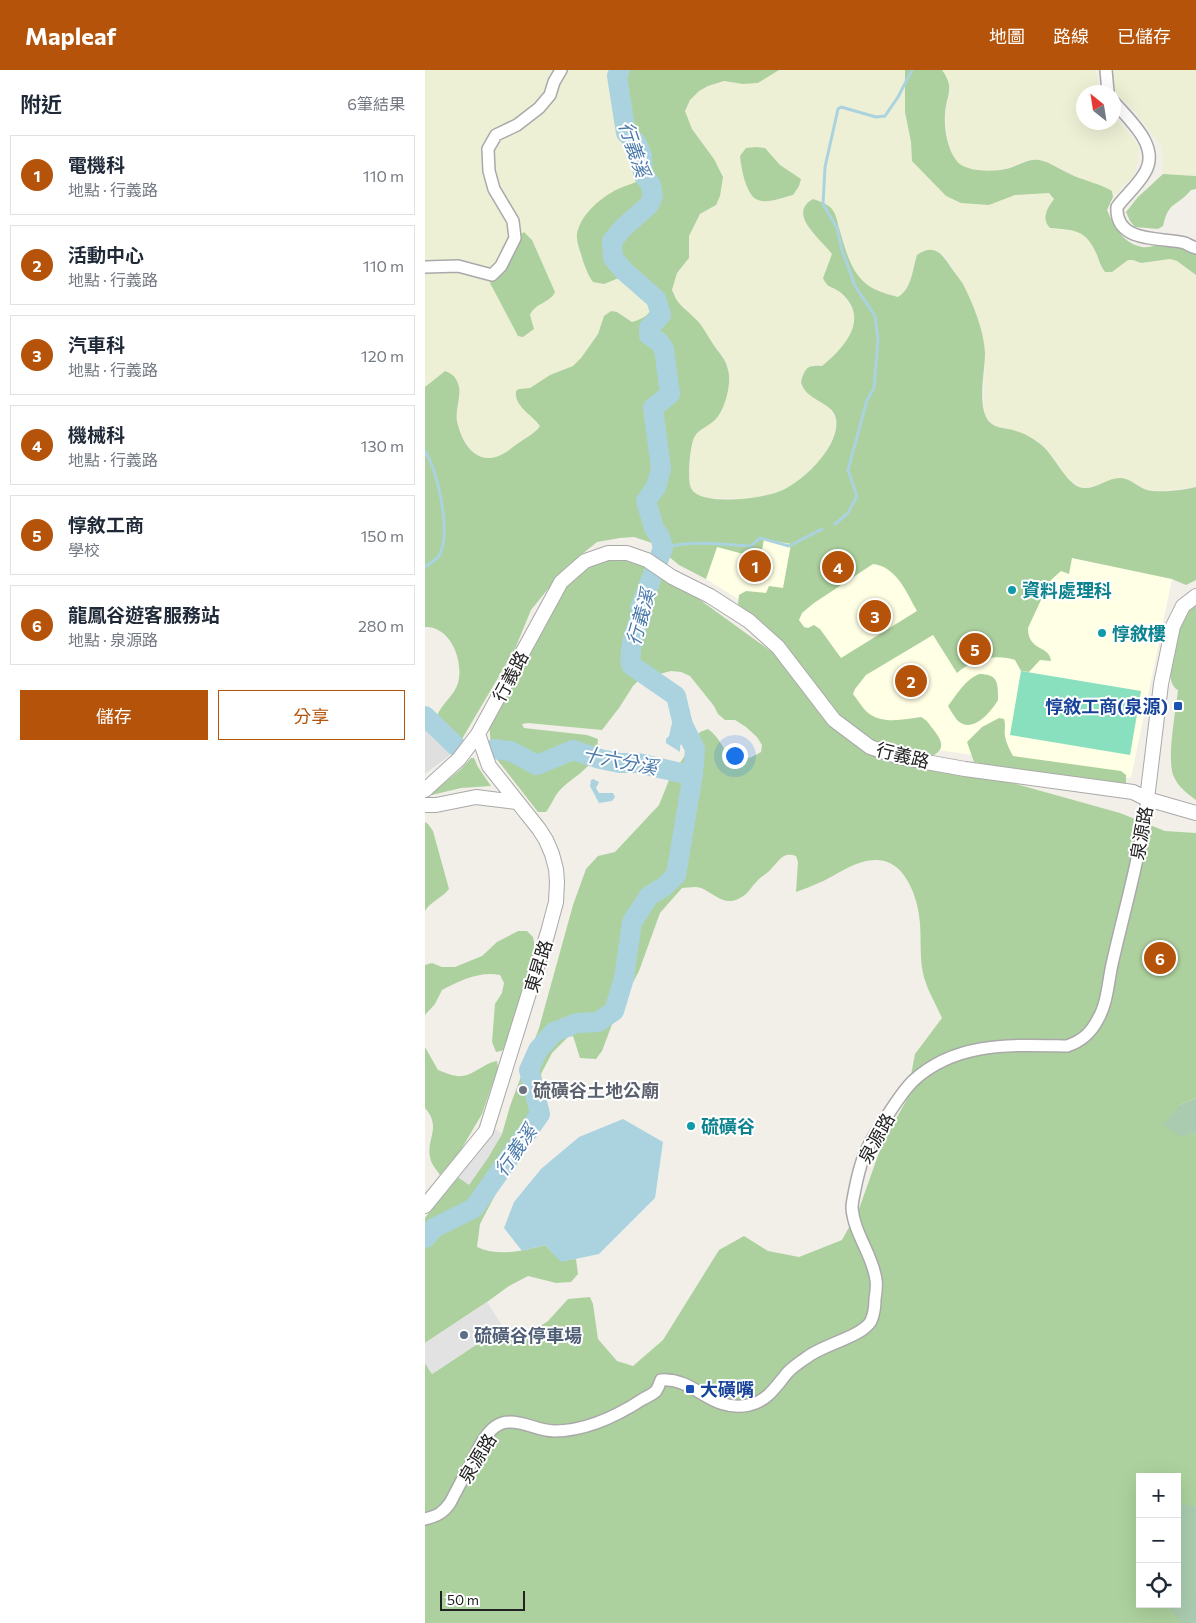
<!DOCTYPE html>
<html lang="zh-TW">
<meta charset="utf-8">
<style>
body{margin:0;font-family:Commissioner,"Noto Sans TC",sans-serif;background:#f2f2f3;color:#1f2937}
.controls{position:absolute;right:15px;bottom:15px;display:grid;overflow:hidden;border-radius:0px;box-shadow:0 5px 20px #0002}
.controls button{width:45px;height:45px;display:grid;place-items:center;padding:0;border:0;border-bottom:1px solid #e0e1e3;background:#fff;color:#1f2937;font:25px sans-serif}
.compass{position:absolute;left:651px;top:15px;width:45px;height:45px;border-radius:50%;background:#fff;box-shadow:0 5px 20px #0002;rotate:330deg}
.scale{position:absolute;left:15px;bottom:12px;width:85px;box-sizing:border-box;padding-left:5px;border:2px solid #222;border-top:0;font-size:14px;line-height:18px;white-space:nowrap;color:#222;-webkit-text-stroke:4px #fff;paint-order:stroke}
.you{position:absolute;left:309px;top:685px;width:18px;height:18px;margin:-12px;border:4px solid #fff;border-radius:50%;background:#1a73e8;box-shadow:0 0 0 8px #1a73e833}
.badge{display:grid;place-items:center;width:32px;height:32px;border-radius:50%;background:#b45309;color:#fff;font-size:16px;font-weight:700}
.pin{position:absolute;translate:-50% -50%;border:2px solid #fff;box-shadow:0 1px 5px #0006}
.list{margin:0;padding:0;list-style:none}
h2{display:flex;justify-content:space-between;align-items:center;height:65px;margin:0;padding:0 20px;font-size:21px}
h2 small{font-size:16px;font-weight:400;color:#747a83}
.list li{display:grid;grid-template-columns:32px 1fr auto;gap:15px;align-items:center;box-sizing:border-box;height:80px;margin:0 10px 10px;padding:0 10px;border:1px solid #e0e1e3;border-radius:0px}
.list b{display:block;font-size:19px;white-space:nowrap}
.list p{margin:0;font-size:16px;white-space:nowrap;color:#747a83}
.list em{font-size:16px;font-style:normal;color:#747a83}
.actions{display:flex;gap:10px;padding:15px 20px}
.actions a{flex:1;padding:11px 0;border:1px solid #b45309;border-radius:0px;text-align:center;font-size:18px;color:#b45309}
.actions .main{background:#b45309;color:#fff}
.icon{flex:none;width:28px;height:28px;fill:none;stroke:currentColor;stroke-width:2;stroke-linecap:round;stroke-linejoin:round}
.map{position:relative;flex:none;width:771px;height:1553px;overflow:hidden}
header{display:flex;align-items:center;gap:30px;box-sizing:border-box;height:70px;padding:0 25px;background:#b45309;color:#fff}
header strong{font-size:24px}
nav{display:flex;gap:28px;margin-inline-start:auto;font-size:18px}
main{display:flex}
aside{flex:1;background:#fff}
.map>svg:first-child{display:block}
.residential{fill:#e0dfdf}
.education{fill:#ffffe5}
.farmland{fill:#eef0d5}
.forest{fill:#add19e;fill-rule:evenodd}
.cemetery{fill:#aacbaf}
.pitch{fill:#88e0be}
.parking{fill:#e2e2e2}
.water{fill:#aad3df}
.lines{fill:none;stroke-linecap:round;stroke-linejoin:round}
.stream{stroke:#aad3df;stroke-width:3}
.river{stroke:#aad3df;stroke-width:20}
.minor-casing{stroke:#a9a9a9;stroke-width:14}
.tertiary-casing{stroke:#a9a9a9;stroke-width:16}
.minor{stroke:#fff;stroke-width:11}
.tertiary{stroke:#fff;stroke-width:14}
.culture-dot{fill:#0f9aa8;stroke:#fff;stroke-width:2}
.transit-dot{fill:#1a4fb4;stroke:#fff;stroke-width:2}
.worship-dot{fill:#6b7280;stroke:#fff;stroke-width:2}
.service-dot{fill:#5c6f8a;stroke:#fff;stroke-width:2}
.labels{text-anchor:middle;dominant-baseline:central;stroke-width:4;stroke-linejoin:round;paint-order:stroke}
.culture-label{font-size:18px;font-weight:bold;fill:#0d838f;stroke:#fff;text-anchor:start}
.street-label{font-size:18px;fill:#222;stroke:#fff}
.transit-label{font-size:18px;font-weight:bold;fill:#164399;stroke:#fff;text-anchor:end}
.worship-label{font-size:18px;font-weight:bold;fill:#5b616d;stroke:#fff;text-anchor:start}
.service-label{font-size:18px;font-weight:bold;fill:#4e5e75;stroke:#fff;text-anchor:start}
.water-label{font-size:19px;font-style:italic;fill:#4a7aab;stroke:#fff}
</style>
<header>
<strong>Mapleaf</strong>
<nav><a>地圖</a><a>路線</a><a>已儲存</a></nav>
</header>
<main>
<aside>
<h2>附近<small>6筆結果</small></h2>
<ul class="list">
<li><span class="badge">1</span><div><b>電機科</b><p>地點 · 行義路</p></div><em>110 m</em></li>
<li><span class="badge">2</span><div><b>活動中心</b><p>地點 · 行義路</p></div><em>110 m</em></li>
<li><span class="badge">3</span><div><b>汽車科</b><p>地點 · 行義路</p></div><em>120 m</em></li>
<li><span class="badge">4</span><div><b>機械科</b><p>地點 · 行義路</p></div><em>130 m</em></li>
<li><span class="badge">5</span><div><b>惇敘工商</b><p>學校</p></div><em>150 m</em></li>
<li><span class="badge">6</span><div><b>龍鳳谷遊客服務站</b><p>地點 · 泉源路</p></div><em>280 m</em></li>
</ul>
<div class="actions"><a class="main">儲存</a><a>分享</a></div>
</aside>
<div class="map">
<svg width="771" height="1553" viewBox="0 0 771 1553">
<rect width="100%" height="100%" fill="#f2efe9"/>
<path class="residential" d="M 0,652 L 23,677 L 25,685 L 0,704 Z"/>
<path class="education" d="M 304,444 L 647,488 L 747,509 L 706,708 L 458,672 L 339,545 L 281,509 Z"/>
<path class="farmland" d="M 0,0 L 191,0 L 204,45 L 218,69 L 223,86 L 224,98 L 222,104 L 208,115 L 192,119 L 176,130 L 155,157 L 152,165 L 153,174 L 197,208 L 205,203 L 228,232 L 227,240 L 219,248 L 207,252 L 192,242 L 176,254 L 173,264 L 156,288 L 148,296 L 125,305 L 105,318 L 94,319 L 115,356 L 113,360 L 99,368 L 79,385 L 65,389 L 57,389 L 47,382 L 38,368 L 31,350 L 35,327 L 19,301 L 0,317 Z
M 354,0 L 480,0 L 480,42 L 486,72 L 486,85 L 564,135 L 590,125 L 624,123 L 629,129 L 623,138 L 625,158 L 655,162 L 663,169 L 671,183 L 676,198 L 687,202 L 703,190 L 708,190 L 716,193 L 745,189 L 752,191 L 771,205 L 771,417 L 734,421 L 723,420 L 698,408 L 692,408 L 671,416 L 657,418 L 640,406 L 635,396 L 616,374 L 590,360 L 575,359 L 562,348 L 559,337 L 560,282 L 555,260 L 537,213 L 519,185 L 492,186 L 485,213 L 481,222 L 473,227 L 454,222 L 439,212 L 429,200 L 423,186 L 410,145 L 381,133 L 378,140 L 380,152 L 389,165 L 401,176 L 407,184 L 406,190 L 400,199 L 404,217 L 414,221 L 429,241 L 429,255 L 425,268 L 412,284 L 397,296 L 387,295 L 402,336 L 411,349 L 410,363 L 398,387 L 370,414 L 354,422 L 323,429 L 284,428 L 271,424 L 266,418 L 264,404 L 268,368 L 272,362 L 291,349 L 299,287 L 289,276 L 275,254 L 254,233 L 247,220 L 252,203 L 264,188 L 264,166 L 269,153 L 276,144 L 291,135 L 289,89 L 267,59 L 260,41 L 265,30 L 274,21 L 283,16 L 299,11 L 318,14 L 352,2 Z
M 517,0 L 671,0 L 674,22 L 658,22 L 658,52 L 688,52 L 689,47 L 706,65 L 714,77 L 713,90 L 709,105 L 688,127 L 687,121 L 645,104 L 626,94 L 605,90 L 583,98 L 562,101 L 544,99 L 532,93 L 524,78 L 520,44 L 525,21 L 523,9 Z
M 687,0 L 771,0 L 771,106 L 738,104 L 737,77 L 706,37 L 693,26 L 688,17 Z"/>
<path class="forest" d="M 191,0 L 354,0 L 333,13 L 318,14 L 299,11 L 283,16 L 274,21 L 265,30 L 260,41 L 267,59 L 289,89 L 298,107 L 295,126 L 291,135 L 275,144 L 264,166 L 264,188 L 252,203 L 247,220 C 249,224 251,230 254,233 C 261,241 270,247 276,255 C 281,262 285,270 290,277 C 296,285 301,290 303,300 C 307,313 300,340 290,350 C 284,356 274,359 270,366 C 265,373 262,410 266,418 C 275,437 337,428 353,422 C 376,414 416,376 411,349 C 408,331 381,332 376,312 C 380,298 382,295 397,296 C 420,277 446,248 415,222 C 407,216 403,219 398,208 L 407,184 C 397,170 361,144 388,129 C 394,131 400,133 405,137 C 411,142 412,151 414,158 C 420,177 424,197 438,211 C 447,220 461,224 473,227 C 487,218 487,201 492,185 C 508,174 516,182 525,196 C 529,202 534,208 538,214 C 548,234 559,260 560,283 C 560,301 553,330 561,347 C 568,360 580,357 591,361 C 599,363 607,368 614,373 C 629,383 641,416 658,418 C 672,419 682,408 695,408 C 703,407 713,417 722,420 C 732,423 761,420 771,417 L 771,510 L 761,515 L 747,509 L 647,488 L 644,504 L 636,501 L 626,510 L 622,517 L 603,558 C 603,582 625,575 626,591 L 615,590 L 604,602 L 596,601 L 590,590 C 570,583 547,590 532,603 L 508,565 L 441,605 L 430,619 L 428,624 C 433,630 439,641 446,645 C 460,654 481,649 496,647 C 502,650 504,654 508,659 C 516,669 522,679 507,686 L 452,676 L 406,637 L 313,534 L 314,525 L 321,521 L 341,523 L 344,516 L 358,518 L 366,474 L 339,469 L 337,480 L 329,478 L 326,486 L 292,477 L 281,509 L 254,495 L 227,473 L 209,467 L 195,468 L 172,472 L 140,498 L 106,540 L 90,579 L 37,669 L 33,670 L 16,654 L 12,646 C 16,634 30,625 33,613 C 39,592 26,556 0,557 L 0,317 L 20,301 C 28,304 32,308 34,317 C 36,328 30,340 32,351 C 39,383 60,401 88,377 C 95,371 111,363 115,356 C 107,344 89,337 91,321 L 94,319 L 105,318 L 125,305 L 148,296 L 156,288 L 173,264 L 179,246 L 186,241 L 192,242 L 207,252 C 218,249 227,244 228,232 L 206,203 L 179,214 L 168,212 C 163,205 161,199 158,191 C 156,182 151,173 152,164 C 155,145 176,127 193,119 C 206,113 218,113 224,98 L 218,69 L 204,45 ZM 448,494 C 472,497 481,522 492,541 L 416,588 L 395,559 L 389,555 L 383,558 L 379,557 L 374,550 L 377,543 L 389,533 Z
M 480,0 L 517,0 C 530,18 522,23 520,43 C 519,58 522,78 531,90 C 539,103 572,102 585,98 C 594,95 604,88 614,90 C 625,92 634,99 645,104 C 659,111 674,113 687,121 L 688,127 L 682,140 C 689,156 697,173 717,177 C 721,178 728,176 733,175 C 746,174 759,177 771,184 L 771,205 L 752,191 L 745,189 L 716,193 L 708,190 L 703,190 L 687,202 L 680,202 C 676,197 674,191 672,185 C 661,159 649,160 625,158 C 616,149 622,138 629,129 L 624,123 L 590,125 L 564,135 L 536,133 L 521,126 L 487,91 L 486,72 L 480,42 Z
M 332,77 L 340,78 L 355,95 L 376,109 L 374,116 L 368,125 C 358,127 343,134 333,130 C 321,126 316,97 315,86 L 321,78 Z
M 738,104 L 771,106 L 771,119 L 766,120 C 751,138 744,130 738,156 L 733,159 L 710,157 L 705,151 L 701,142 L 713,127 Z
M 99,162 L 107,170 L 130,222 C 125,233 110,233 105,245 L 109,259 L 98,267 L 93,266 L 65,213 L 78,197 L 95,165 Z
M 204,484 L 242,506 L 347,582 L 399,640 L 447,683 L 484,693 L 591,714 L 695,743 L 740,761 L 771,763 L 771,1028 L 755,1035 L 756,1066 L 771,1062 L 771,1553 L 0,1553 L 0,1293 L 7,1304 L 78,1257 L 93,1262 L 97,1268 L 123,1251 L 143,1229 L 165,1227 L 168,1234 L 173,1269 L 192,1291 L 208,1296 L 238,1270 L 294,1180 L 319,1166 L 343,1181 L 374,1187 L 417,1170 L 434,1139 L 457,1074 L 481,1031 L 490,984 L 517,948 C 511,934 501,918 498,903 C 494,884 497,864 494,845 C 491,823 478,790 452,790 C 430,790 414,804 396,812 C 387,816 379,819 371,822 L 373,792 L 371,786 C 358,781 354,791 346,799 C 343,803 338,805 334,809 C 327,815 324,824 315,828 C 300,837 290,824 276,818 C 270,816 263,818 257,818 L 235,843 L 214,901 L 189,949 L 177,981 L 171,989 L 155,988 L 148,966 L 143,967 L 127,983 L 116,1004 L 120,1031 L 116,1053 L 90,1087 L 55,1154 L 52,1177 C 74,1187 97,1181 120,1175 L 136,1191 L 151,1189 L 153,1204 L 146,1212 L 131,1213 L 103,1206 L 84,1216 L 62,1232 L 0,1273 L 0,1148 L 20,1121 L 33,1107 L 44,1114 L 77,1064 L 85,1036 L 114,958 L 148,835 L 161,799 L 173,786 L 190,782 L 234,735 L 244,710 L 275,662 L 283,659 C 305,675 298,704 336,682 L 337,675 L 332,667 L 321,657 L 310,650 L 300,650 L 293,644 L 289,636 L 265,606 L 256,602 L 246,601 L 215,609 L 208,616 L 194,638 L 177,660 L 103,653 L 97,654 L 99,658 L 162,665 L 173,669 C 172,699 151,703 134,721 C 129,727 126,736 121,742 L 113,742 L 67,683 L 64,655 L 143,512 C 164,496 177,487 204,484 ZM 715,1407 L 752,1407 L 752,1534 L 715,1534 Z
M 771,533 L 771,730 C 763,724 753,717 749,707 C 741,692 751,639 753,620 C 737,613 749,568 755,555 C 759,547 764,539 771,533 Z
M 554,604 C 574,604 573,614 573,630 C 566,642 547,665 532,650 C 529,646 526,641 523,636 C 532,624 540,610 554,604 Z
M 574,648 L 579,649 C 581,655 579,660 580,666 C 581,673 585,680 588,686 L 696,701 L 701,705 L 701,717 L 695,720 L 549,692 L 542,672 L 557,657 Z
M 46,688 L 49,688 L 53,697 L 66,716 L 36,718 L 7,725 L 6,724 L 36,699 Z
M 0,752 L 3,754 L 8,761 L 24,819 C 17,828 5,832 0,841 Z
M 93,861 L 102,861 L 108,867 L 110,877 L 82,977 L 76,981 L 71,982 L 67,972 L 70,934 L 77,923 L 79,913 L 75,905 C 54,901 35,911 17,920 L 10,934 L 0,945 L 0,895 L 7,893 L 17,897 L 30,897 L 57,886 L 72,872 Z
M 0,977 L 13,1000 C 19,1002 25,1005 32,1006 C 47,1008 58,993 72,991 L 73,998 L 57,1044 L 34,1083 L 15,1105 C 11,1099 6,1094 5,1087 C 1,1070 17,1057 0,1038 Z"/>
<path class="cemetery" d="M 771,1028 L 771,1062 L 756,1067 L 738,1055 L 755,1035 Z
M 759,1434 L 771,1437 L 771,1553 L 755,1553 L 742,1534 L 752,1534 L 752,1441 Z"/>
<path class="pitch" d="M 596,601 L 716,621 L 705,685 L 585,665 Z"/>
<path class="parking" d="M 69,1058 L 77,1064 L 63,1088 L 44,1115 L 33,1107 Z
M 62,1232 L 78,1257 L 7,1304 L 0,1293 L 0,1273 Z"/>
<path class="water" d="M 247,653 L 254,654 L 258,672 L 255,676 L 255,682 L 241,673 L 241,669 L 244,666 Z
M 168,709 L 174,712 L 171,718 L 174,723 L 188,723 L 190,727 L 187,731 L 174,733 L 165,716 L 166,710 Z
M 198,1049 L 238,1072 L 230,1128 L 174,1184 L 136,1192 L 120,1175 L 97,1181 L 79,1158 L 89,1132 L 116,1099 L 154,1067 Z"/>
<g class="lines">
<path class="stream" d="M 0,381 C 13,402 26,461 15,484 C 12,490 5,493 0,497
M 410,454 L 423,443 L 432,426 L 423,400 L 442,330 L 449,318 L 453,270 L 450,246 L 430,216 L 417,180 L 412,158 L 398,134 L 400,97 L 413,39 L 416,37 L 451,47 L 460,46 L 473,27 L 487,0
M 238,478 C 267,469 296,475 326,476 L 335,468 L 364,476 L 397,459"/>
<path class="river" d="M 0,646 L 31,676
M 69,679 L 85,681 L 112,695 L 148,680 L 175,689 L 195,693 L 213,693 L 256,703 L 268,704
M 0,1168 L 9,1158 L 49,1138 L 115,1044 L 104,1000 L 113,980 L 129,962 L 152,953 L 173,952 L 189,941 L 199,908 L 207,852 L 224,826 L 240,816 L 251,805 L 268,704 L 270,679 L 258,655 L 251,626 L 206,595 C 204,574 210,562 217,543 L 215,538 L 238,478 L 235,467 L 229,458 L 221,431 L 231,417 L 236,399 L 228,338 L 245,324 L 239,279 L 234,272 L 224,265 L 224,258 L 236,245 L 231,229 L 199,201 L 188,188 L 187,171 L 199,157 L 224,135 L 228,126 L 226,115 L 218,104 L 217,86 L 211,72 L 201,63 L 192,6 L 195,0"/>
<g class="minor-casing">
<path id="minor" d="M 681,0 L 683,22
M 688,31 C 704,50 737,77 719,104 C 712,116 700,126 692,137 C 690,174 737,167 760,173 C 764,175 767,177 771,178
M 0,197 L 33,196 L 67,205 L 76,196 L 90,168 L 88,151 L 69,119 L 64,101 L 63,79 L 71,65 L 92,55 L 114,38 L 125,25 L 129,12 L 136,0
M 0,1449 C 12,1446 18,1443 25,1433 L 57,1372 C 63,1362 72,1352 84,1352 C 99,1351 113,1361 129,1361 C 161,1361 192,1346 218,1329 C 222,1327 228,1324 231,1321 C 233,1318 235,1313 236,1310 C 270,1307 285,1343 324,1335 C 343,1331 351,1316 363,1302 C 368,1297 375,1292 381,1288 C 396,1275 437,1267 446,1251 C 449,1244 450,1236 450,1229 C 451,1223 452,1216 451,1210 C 448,1185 429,1164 427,1138 C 427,1132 429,1125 430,1119 C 435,1094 440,1078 455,1057 C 465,1042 475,1024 488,1011 C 531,971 588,975 642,976 C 657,971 666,963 673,949 C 683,932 683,910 688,890 C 700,837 716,784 722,729"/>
</g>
<g class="tertiary-casing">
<path id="tertiary" d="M 0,720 L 34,689 L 53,664 L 136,512 L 160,491 L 183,483 L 202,483 L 222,490 L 247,507 L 285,526 L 324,551 L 353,577 L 409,650 L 445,677 L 474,687 L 540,699 L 708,722 L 722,729 L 771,743
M 722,729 L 736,614 L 748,556 L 758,536 L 771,526
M 0,735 L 11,735 L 51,727 L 91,732
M 0,1136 L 61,1061 L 123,862 L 131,832 L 132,812 L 131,799 L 127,784 L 121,770 L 114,759 L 64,696 L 53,664"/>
</g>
<use href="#minor" class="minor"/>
<use href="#tertiary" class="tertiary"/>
</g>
<g class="culture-dot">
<circle cx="587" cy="520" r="5"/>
<circle cx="677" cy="563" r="5"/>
<circle cx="266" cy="1056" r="5"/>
</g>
<g class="transit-dot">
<rect x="748" y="631" width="10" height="10" rx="2.5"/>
<rect x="260" y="1314" width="10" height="10" rx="2.5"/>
</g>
<circle class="worship-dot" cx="98" cy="1020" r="5"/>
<circle class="service-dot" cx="39" cy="1265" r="5"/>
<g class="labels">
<g class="culture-label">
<text x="597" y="520">資料處理科</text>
<text x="687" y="563">惇敘樓</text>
<text x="276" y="1056">硫磺谷</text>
</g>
<g class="street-label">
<text transform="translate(85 606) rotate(-62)">行義路</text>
<text transform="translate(478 685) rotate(14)">行義路</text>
<text transform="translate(716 763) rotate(-80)">泉源路</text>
<text transform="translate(113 896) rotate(-73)">東昇路</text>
<text transform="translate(451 1068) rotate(-61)">泉源路</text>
<text transform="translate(52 1388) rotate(-59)">泉源路</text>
</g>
<g class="transit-label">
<text x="743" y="636">惇敘工商(泉源)</text>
<text x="275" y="1319" text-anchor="start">大磺嘴</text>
</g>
<g class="worship-label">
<text x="108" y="1020">硫磺谷土地公廟</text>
</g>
<g class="service-label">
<text x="49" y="1265">硫磺谷停車場</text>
</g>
<g class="water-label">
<text transform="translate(210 79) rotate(71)">行義溪</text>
<text transform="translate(215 547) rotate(-74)">行義溪</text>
<text transform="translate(195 690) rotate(11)">十六分溪</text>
<text transform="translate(90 1080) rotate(-55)">行義溪</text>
</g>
</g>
</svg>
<div class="controls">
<button>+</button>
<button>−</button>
<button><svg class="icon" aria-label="locate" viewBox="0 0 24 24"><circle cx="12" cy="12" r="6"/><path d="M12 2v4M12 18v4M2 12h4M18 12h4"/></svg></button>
</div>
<svg class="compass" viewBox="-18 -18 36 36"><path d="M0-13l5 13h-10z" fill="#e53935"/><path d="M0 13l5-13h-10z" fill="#747a83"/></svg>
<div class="scale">50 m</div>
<div class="you"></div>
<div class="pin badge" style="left:330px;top:496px">1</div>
<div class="pin badge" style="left:486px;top:611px">2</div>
<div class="pin badge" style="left:450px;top:546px">3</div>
<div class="pin badge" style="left:413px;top:497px">4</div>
<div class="pin badge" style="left:550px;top:579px">5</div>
<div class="pin badge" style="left:735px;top:888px">6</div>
</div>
</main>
